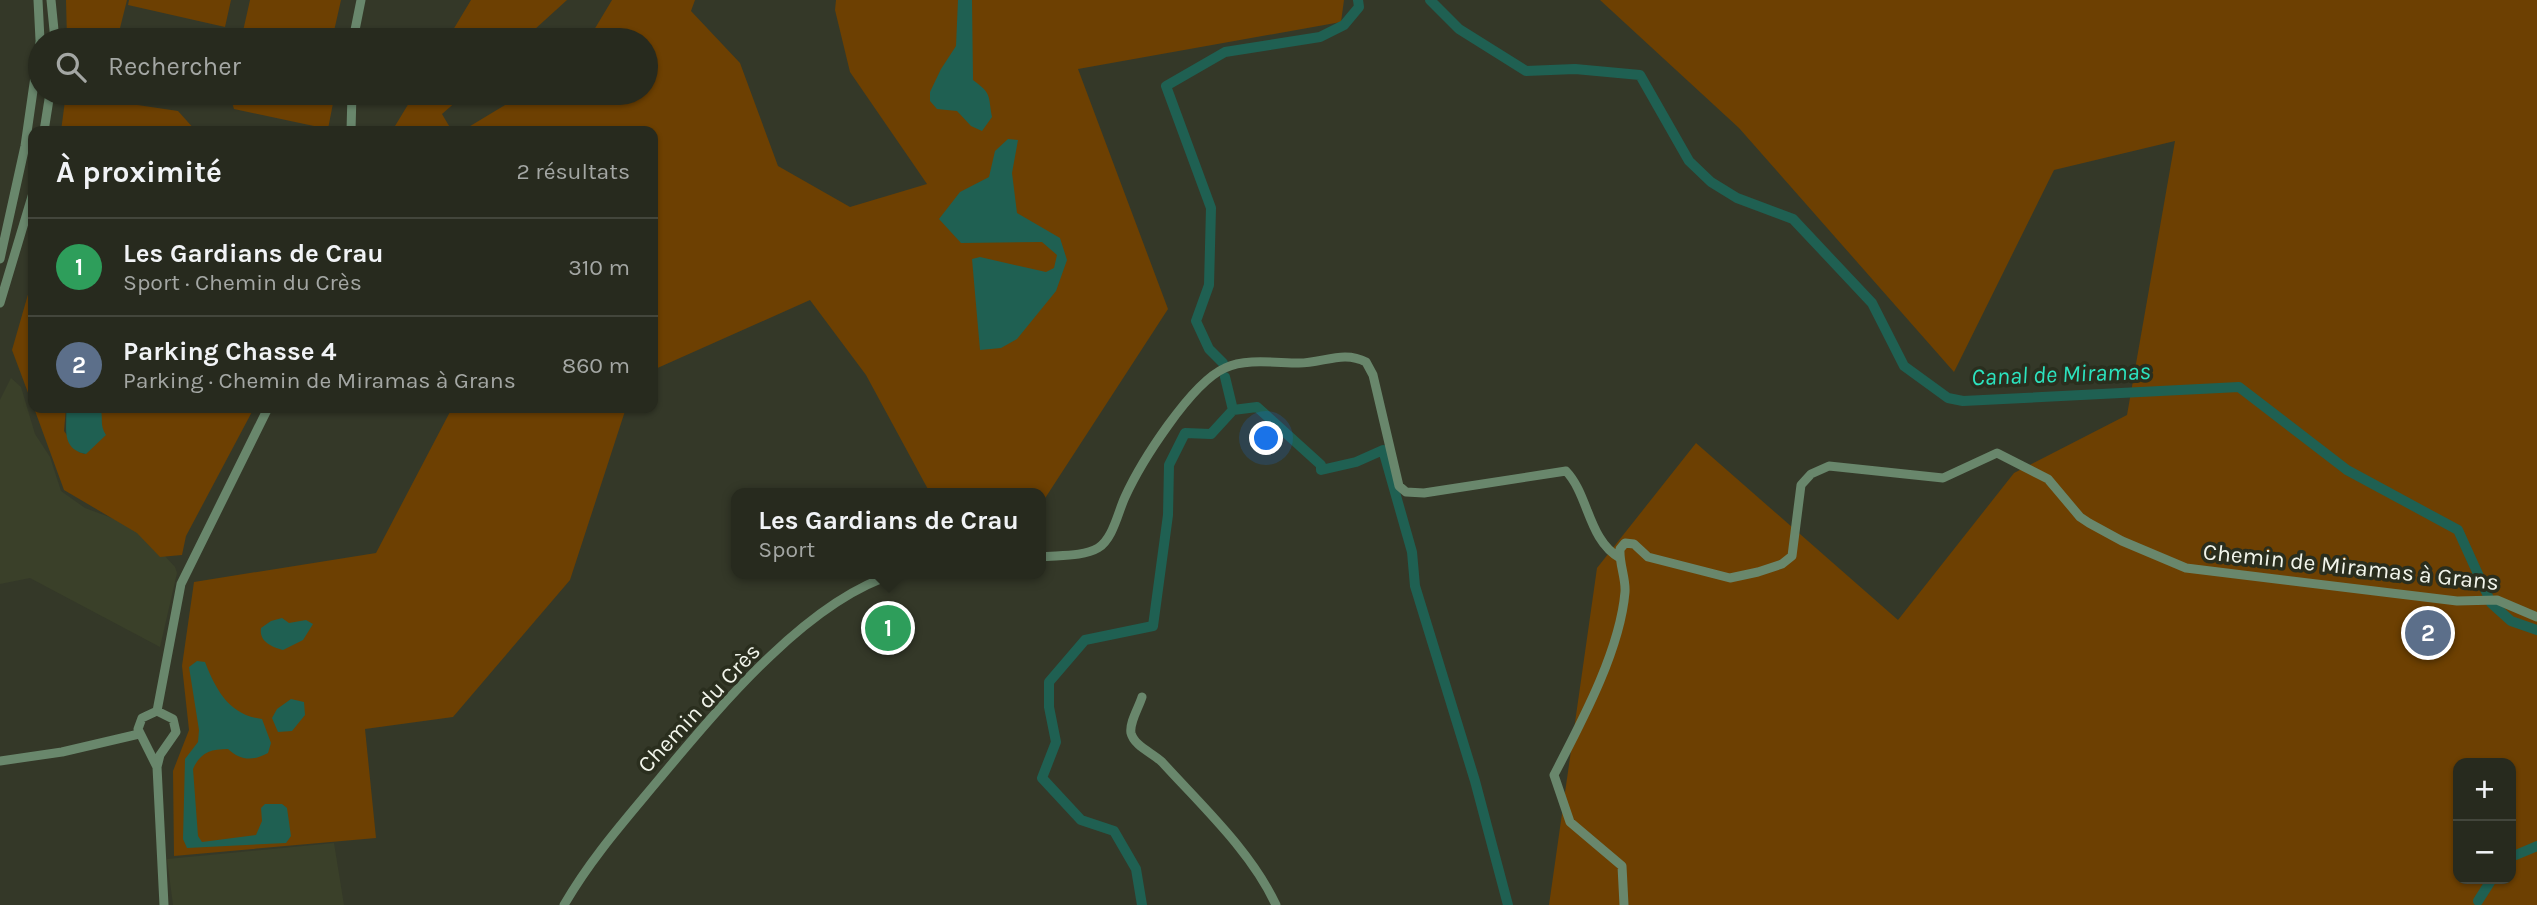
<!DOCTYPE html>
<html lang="fr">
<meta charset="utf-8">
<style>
body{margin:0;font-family:Karla,sans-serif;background:#2f3227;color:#f1f3f6}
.controls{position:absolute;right:21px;bottom:21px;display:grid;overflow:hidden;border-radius:14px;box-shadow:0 2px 5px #0004}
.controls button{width:63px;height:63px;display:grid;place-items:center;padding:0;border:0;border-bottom:2px solid #43463c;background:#272a1e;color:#f1f3f6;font:35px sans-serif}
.you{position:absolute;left:1267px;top:439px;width:24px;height:24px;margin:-18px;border:5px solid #fff;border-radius:50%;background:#1a73e8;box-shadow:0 0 0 10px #1a73e833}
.badge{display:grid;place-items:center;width:46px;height:46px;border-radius:50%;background:#8c9099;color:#fff;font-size:23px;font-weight:700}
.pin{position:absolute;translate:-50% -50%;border:4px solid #fff;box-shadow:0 2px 7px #0006}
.popup{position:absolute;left:731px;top:488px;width:315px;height:91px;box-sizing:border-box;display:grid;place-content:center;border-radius:14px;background:#272a1e;filter:drop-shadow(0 2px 5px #0005);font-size:23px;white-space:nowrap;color:#a4a7a4}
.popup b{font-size:26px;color:#f1f3f6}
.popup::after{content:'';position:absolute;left:50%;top:100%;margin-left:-14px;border:14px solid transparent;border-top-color:#272a1e}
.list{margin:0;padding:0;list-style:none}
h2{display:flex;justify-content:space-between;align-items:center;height:91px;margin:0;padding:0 28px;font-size:30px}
h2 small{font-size:23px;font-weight:400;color:#a4a7a4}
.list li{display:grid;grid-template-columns:46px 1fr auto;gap:21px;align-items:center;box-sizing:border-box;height:98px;padding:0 28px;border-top:2px solid #43463c}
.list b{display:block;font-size:26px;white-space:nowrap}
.list p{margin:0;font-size:23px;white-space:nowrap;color:#a4a7a4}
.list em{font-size:23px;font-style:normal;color:#a4a7a4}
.icon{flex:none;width:38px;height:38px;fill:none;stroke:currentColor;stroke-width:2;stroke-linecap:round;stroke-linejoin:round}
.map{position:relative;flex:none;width:2537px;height:905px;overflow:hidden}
.search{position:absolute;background:#272a1e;box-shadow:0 2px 5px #0004;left:28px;top:28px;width:630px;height:77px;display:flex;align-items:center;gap:18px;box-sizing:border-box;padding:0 24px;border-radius:38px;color:#a4a7a4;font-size:26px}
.panel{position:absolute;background:#272a1e;box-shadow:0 2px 5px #0004;left:28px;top:126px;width:630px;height:287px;border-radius:14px}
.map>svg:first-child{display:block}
.built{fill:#3a4029}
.green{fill:#6d4002;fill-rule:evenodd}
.water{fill:#1f6052}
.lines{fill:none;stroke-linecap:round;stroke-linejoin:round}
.canal{stroke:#1f6052;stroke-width:10}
.minor{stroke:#69876c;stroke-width:9}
.labels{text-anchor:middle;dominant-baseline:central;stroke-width:7;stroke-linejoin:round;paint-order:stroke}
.street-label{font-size:23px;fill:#f2f5eb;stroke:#2a2e1e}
.water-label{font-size:24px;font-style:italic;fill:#2ce3bf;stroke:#2a2e1e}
</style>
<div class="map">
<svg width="2537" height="905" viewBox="0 0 2537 905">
<rect width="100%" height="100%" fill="#343828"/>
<path class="built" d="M 11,378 L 21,387 L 35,434 L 50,457 L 61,491 L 85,508 L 139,528 L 175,567 L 177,573 L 160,647 L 30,578 L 0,584 L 0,400 Z
M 334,843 L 344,905 L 173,905 L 167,859 Z"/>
<path class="green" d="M 66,0 L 127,0 L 117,40 L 67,40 Z
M 129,0 L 231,0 L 225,27 L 128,5 Z
M 250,0 L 341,0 L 332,40 L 241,40 Z
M 471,0 L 567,0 L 523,40 L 447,40 Z
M 612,0 L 695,0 L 691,11 L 740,63 L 778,166 L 850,207 L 927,184 L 850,72 L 835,10 L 836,0 L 1344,0 L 1341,22 L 1078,69 L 1168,309 L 1040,506 L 1040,493 L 930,493 L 866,375 L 810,300 L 653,370 L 653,131 L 462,131 L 525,93 L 646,93 L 646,40 L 588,40 Z
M 1600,0 L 2537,0 L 2537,905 L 1549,905 L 1597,568 L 1696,443 L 1898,620 L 2014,473 L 2127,415 L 2175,141 L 2054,170 L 1954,372 L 1739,128 ZM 2458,763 L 2511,763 L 2511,879 L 2458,879 Z
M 66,93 L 105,93 L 104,100 L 178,111 L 196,131 L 61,131 Z
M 229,93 L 335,93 L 328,129 L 234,109 Z
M 415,93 L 466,93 L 442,114 L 452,131 L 392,131 Z
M 33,277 L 33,406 L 12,350 Z
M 34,408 L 66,408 L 64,431 L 79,452 L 85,454 L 102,429 L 100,408 L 254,408 L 186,536 L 182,555 L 160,557 L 137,533 L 64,490 Z
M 452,408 L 626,408 L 570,580 L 453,717 L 365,729 L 376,838 L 174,856 L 173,771 L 189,730 L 182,666 L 194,582 L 376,553 Z"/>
<path class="water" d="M 958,0 L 972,0 L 973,80 C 992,94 988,95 992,117 L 982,131 L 971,126 L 957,111 L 937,109 L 930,101 L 930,92 L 941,69 L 956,46 Z
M 1008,139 L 1018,140 L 1012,173 L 1017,213 L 1060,238 L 1067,260 L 1056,291 L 1017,339 L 1001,348 L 980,350 L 972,259 L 980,257 L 1046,272 L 1054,268 L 1057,255 L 1042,242 L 961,243 L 939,219 L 960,192 L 989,177 L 995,151 Z
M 66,408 L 100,408 C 104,417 99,425 106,435 L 86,454 C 59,449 68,425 66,408 Z
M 282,618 L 289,623 L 306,620 L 313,624 L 303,640 L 283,650 C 272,647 259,642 261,628 L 271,621 Z
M 197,661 L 205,662 C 216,690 229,715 262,719 L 271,743 L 268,753 C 253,761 241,761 228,749 C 210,749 200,753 193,769 L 198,836 L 202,842 L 256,835 L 262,821 L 261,808 L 265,804 L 282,804 L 287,808 L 291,836 L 286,843 L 187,848 L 183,839 L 185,759 L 198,742 L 199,730 L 189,667 Z
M 291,699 L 304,702 L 305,715 L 292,731 L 278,732 L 272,718 L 277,709 Z"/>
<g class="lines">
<path class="canal" d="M 1430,0 L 1459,29 L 1526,71 L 1575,69 L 1640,75 L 1689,161 L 1711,182 L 1737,198 L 1793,219 L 1872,303 L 1904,366 L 1948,398 L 1963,401 L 2239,387 L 2347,470 L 2458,530 L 2488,596
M 1223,363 L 1209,349 L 1196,321 L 1209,285 L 1211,208 L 1166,86 L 1225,52 L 1320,37 L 1344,25 L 1359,7 L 1358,0
M 1233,410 L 1257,407 L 1321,465 L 1321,470 L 1356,462 L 1383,450 L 1412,552 L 1415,586 L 1475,781 L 1508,905
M 2491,603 L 2511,621 L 2537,630
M 2511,857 L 2537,846
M 2478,901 L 2492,879
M 1142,905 L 1136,869 L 1114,831 L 1081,820 L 1042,778 L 1056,742 L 1049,707 L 1049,682 L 1085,640 L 1153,626 L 1168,515 L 1169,465 L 1185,433 L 1211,434 L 1233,410 L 1225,377"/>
<path class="minor" d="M 38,0 L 40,40
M 51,0 L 55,40
M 353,40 L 361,0
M 44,131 L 50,93
M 351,131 L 352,93
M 0,259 L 25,146 L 40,42
M 0,303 L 33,193
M 1040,557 C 1058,555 1083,557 1098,548 C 1113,539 1118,512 1125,497 C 1141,462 1191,383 1225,368 C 1246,358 1276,363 1299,363 C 1323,363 1344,350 1366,362 L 1373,375 L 1399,486 L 1406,492 L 1424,493 L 1566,471 C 1589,495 1588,540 1620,558
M 1142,697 C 1139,707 1129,723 1131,733 C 1134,746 1153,753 1162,762 C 1201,805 1251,851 1276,905
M 157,711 L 181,584 L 268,408
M 0,761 L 62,752 L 139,734
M 157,767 L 138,729 L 142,718 L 157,711 L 173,719 L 176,732 L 160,755 L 157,767 L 164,905
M 564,905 C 591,858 626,819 660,778 C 718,709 807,600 895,574
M 1624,905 L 1622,866 L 1570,822 L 1554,775 C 1581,723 1620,651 1625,592 C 1626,578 1619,564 1620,549 L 1625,543 L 1634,544 L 1648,557 L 1730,578 L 1758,572 L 1782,564 L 1792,556 L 1801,485 L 1811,474 L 1829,466 L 1943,478 L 1997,453 L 2048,479 L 2080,517 L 2089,523 L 2122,541 L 2186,568 L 2457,601 L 2497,600 L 2537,617"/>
</g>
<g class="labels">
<g class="street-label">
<text transform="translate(2351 567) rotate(6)">Chemin de Miramas à Grans</text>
<text transform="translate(699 708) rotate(-47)">Chemin du Crès</text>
</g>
<g class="water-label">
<text transform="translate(2061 374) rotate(-2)">Canal de Miramas</text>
</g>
</g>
</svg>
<div class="controls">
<button>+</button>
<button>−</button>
</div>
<div class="you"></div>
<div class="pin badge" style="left:888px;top:628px;background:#2e9e5b">1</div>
<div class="popup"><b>Les Gardians de Crau</b>Sport</div>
<div class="pin badge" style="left:2428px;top:633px;background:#5c6f8a">2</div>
<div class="search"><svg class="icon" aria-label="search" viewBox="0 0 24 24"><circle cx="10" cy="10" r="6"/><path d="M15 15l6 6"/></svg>Rechercher</div>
<section class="panel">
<h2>À proximité<small>2 résultats</small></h2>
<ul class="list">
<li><span class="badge" style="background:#2e9e5b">1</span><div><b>Les Gardians de Crau</b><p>Sport · Chemin du Crès</p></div><em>310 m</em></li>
<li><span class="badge" style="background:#5c6f8a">2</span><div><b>Parking Chasse 4</b><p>Parking · Chemin de Miramas à Grans</p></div><em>860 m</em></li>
</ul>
</section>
</div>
